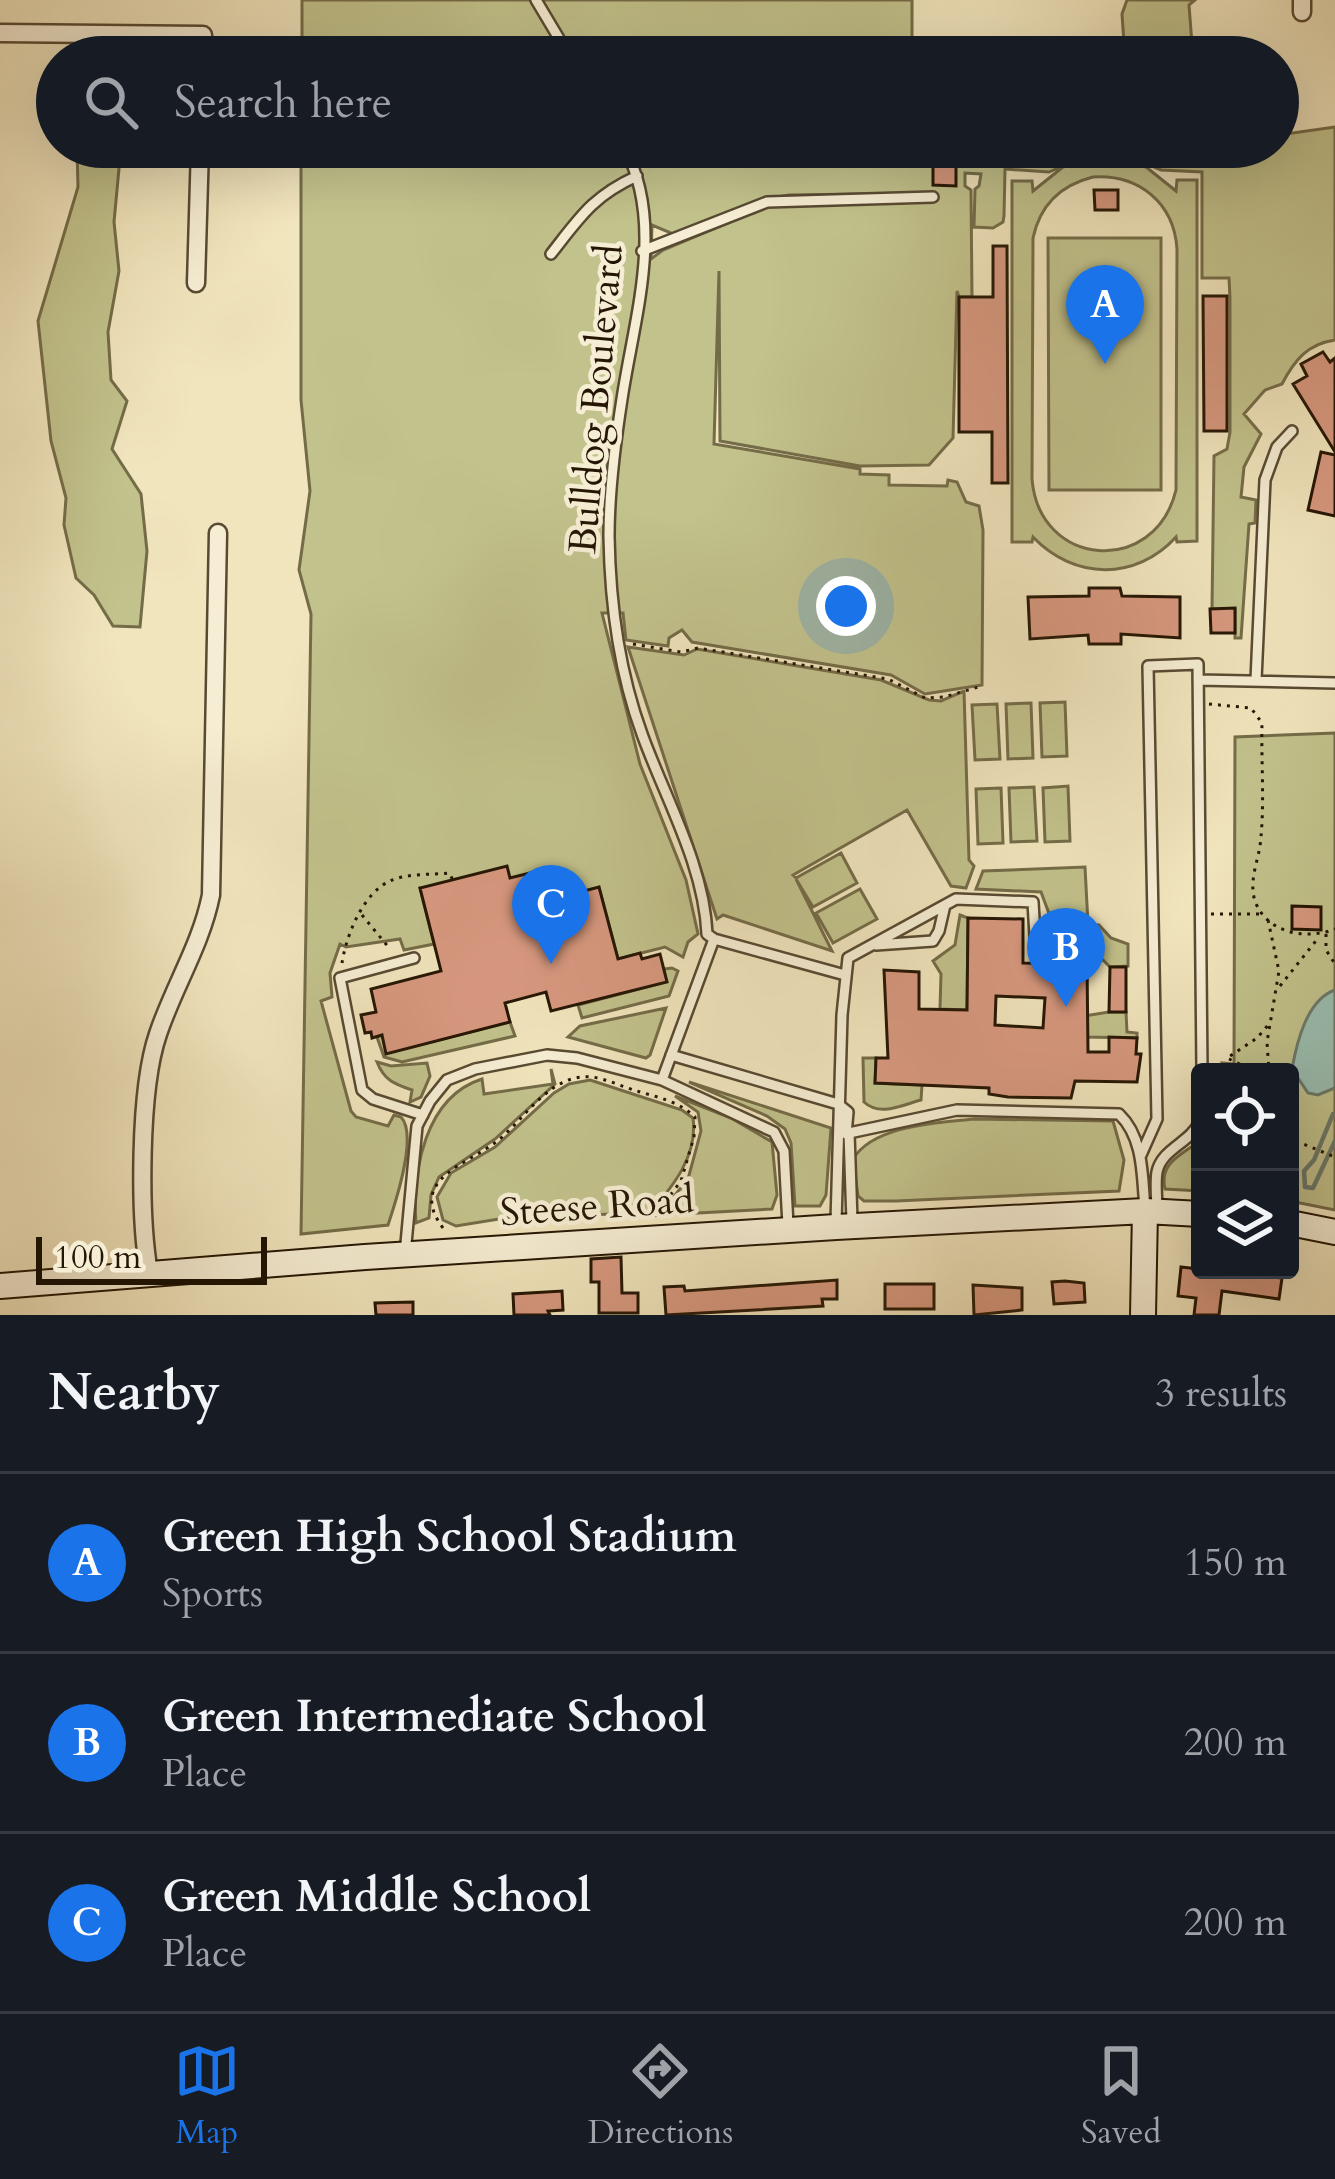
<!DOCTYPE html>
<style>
body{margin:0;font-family:Cardo,serif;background:#20242c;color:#f1f3f6}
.controls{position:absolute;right:36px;bottom:36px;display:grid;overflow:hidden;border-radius:12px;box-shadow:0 12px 48px #0002}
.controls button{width:108px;height:108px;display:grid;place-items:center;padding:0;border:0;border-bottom:3px solid #363941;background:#171b24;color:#f1f3f6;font:60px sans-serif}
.scale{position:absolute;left:36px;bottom:30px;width:231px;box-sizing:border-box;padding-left:12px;border:6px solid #251604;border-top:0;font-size:33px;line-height:42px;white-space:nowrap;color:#251604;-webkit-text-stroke:9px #f6eed4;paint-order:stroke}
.you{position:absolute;left:846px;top:606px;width:42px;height:42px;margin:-30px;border:9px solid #fff;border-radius:50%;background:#1a73e8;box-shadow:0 0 0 18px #1a73e833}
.badge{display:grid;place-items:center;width:78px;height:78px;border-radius:50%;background:#1a73e8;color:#fff;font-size:39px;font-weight:700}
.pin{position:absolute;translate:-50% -99px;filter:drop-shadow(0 3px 6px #0008)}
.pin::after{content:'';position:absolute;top:63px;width:42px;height:36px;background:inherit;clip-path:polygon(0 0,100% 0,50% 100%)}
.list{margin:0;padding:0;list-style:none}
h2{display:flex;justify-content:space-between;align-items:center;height:156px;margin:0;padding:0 48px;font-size:51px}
h2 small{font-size:39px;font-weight:400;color:#9ea1a6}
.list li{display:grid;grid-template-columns:78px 1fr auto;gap:36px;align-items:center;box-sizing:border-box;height:180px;padding:0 48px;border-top:3px solid #363941}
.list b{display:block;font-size:45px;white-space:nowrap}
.list p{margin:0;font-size:39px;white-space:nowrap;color:#9ea1a6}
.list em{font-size:39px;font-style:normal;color:#9ea1a6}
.icon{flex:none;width:66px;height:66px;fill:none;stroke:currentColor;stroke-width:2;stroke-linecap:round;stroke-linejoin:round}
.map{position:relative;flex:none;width:1335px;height:1315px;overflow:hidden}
.search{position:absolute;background:#171b24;box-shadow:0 12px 48px #0002;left:36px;right:36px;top:36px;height:132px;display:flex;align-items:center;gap:30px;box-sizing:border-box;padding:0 42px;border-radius:66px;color:#9ea1a6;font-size:45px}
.sheet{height:696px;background:#171b24}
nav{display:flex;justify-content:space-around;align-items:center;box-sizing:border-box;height:168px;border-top:3px solid #363941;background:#171b24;font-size:33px;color:#9ea1a6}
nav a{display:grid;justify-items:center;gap:6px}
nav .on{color:#1a73e8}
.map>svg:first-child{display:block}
.green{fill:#c2c28c;stroke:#746c48;stroke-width:3;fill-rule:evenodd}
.water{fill:#9bbfb2;stroke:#6c7b6c;stroke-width:3}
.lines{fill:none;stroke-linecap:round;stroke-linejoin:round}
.stream{stroke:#6c7b6c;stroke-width:4.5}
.building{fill:#d7987f;stroke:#251604;stroke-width:3;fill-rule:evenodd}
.lane-casing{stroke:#584a32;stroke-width:14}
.street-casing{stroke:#584a32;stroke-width:21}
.secondary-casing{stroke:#251604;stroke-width:28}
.path{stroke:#251604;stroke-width:3;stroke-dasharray:3 6;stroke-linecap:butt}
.lane{stroke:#f6eed4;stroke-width:9}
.street{stroke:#f6eed4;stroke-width:16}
.secondary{stroke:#f6eed4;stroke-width:24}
.labels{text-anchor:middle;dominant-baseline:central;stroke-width:9;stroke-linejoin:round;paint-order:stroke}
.street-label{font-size:39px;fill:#251604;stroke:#f6eed4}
</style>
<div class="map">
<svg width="1335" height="1315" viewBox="0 0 1335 1315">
<rect width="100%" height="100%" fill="#f1e5bd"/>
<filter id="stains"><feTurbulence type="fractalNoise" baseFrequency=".00167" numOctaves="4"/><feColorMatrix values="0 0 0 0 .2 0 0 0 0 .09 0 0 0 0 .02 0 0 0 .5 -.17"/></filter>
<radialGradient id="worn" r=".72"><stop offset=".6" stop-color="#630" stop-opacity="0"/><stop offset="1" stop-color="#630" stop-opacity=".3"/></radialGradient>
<path class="green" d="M 302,0 L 912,0 L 912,57 L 302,57 Z
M 1127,0 L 1195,0 L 1189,5 L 1193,57 L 1125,57 L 1122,14 Z
M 1335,127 L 1335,340 C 1307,344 1294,361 1282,384 L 1265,390 L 1244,414 L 1261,434 L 1244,467 L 1241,497 L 1256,500 L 1255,523 L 1249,524 L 1241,638 L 1235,638 L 1235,609 L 1212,609 L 1214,456 L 1227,449 L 1230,432 L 1230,298 L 1229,278 L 1202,278 L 1202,172 L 1161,170 L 1124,154 L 1094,152 L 1049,172 L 1005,169 L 1004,216 L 1003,222 L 993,228 L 974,227 L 975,189 L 979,186 L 981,174 L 965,173 L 965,186 L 971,190 L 972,297 L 959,297 L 957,291 L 953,438 L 929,465 L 860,466 L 720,441 L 719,271 L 714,444 L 860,469 L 860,474 L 889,475 L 889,485 L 947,486 L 948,480 L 957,482 L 966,502 L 979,506 L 983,530 L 982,685 L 925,694 L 891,675 L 692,642 L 682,630 L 669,638 L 668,646 L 626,640 L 623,613 L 602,613 L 640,764 L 686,880 L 698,934 L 688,942 L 683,957 L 665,947 L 618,959 L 599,887 L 558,898 L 510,878 L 420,888 L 434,944 L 404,950 L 400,939 L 346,947 L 340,944 L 330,973 L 332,997 L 321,1001 L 351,1111 L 356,1117 L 388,1126 L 394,1115 L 401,1117 C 418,1135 396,1201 388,1225 L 301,1234 L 311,614 L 299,570 L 310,491 L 301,400 L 301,147 L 1278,147 L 1278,135 ZM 932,193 L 932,202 L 771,205 L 663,250 L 651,259 L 652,225 L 673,234 L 761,200 L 789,195 Z
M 77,147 L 121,147 L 114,222 L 119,271 L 108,332 L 111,380 L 127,401 L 112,449 L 141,494 L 147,551 L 140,627 L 113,626 L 94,595 L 76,578 L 64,525 L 66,498 L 51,441 L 38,321 L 78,187 Z
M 1104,157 L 1146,167 L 1176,191 L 1177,180 L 1197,180 L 1197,541 L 1177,542 L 1176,537 C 1136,581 1074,580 1033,537 L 1032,542 L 1012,542 L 1012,181 L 1032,181 L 1033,191 L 1063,167 ZM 1093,177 C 1139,174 1174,203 1177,249 L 1176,490 C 1155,577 1039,568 1032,479 L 1033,238 C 1040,205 1061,185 1093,177 Z
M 1048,238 L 1161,238 L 1161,490 L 1049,490 Z
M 628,647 L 684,655 L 697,649 L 881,680 L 929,700 L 941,701 L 964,691 L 969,860 L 974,866 L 966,888 L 951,886 L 907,810 L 793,875 L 796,878 L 841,853 L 857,883 L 813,907 L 796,879 L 832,951 L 723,915 L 717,919 Z
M 1065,702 L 1067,756 L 1042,757 L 1040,703 Z
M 1031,703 L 1033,758 L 1008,759 L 1006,704 Z
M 997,704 L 1000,759 L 975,760 L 972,705 Z
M 1335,733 L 1335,1210 L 1290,1201 L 1290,1072 L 1223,1072 L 1222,1063 L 1234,1064 L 1235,737 Z
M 1068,786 L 1070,841 L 1045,842 L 1043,788 Z
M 1034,787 L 1037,841 L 1011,842 L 1009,788 Z
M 1001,788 L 1003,843 L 978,844 L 976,789 Z
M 1085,867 L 1088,924 L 1099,925 L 1111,938 L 1128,944 L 1128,966 L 1110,967 L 1101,958 L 1072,957 L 1060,943 L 1041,892 L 976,889 L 983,871 Z
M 860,889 L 877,919 L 833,943 L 816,913 Z
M 960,915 L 968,918 L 967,1010 L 940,1009 L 941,974 L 933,961 L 955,945 Z
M 672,968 L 678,971 L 669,996 L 582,1018 L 578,1005 L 666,982 L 664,969 Z
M 666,1008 L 650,1055 L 646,1058 L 568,1037 L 580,1026 Z
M 1109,1012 L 1126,1012 L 1127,1032 L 1137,1033 L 1137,1038 L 1084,1037 L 1084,1016 Z
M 510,1022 L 515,1036 L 402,1062 L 384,1057 L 377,1037 L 382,1035 L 387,1053 Z
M 863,1058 L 876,1058 L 875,1083 L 922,1085 L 921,1100 C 902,1105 880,1117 864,1102 Z
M 377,1062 L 391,1066 L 427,1063 L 430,1076 L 421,1097 L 410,1102 L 412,1090 C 394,1084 384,1080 377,1062 Z
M 551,1069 L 555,1084 L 495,1139 L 439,1177 L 431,1195 L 429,1218 L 416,1223 C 412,1171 425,1097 482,1079 L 484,1094 L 553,1084 Z
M 590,1080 L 682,1110 L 693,1118 C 698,1156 673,1186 650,1213 L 511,1217 L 456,1226 L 443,1220 L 437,1197 L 451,1173 L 495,1147 L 554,1093 L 569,1084 Z
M 689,1082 L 831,1128 L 826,1195 L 820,1206 L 795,1206 L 791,1143 L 785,1129 L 767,1116 Z
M 675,1096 L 731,1118 L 772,1142 L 777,1195 L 772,1209 L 659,1215 L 688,1179 L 701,1131 L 698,1112 Z
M 974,1119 L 1113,1121 L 1124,1160 L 1119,1191 L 896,1201 L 864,1201 L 858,1196 L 853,1159 C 874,1125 937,1123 974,1119 Z
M 1200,1141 L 1200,1191 L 1165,1189 C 1159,1163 1181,1155 1200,1141 Z"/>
<path class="water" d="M 1335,990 L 1335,1088 L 1318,1095 L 1308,1093 L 1292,1069 C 1297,1041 1307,1000 1335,990 Z"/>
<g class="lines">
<path class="stream" d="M 1333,1114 L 1314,1160 L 1304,1171 L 1305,1187 L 1313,1188 L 1335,1141"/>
</g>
<path class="building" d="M 933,161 L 956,161 L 956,186 L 933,185 Z
M 1094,190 L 1118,190 L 1118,210 L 1095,210 Z
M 993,246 L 1007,246 L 1008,483 L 992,483 L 992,432 L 959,432 L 959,297 L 993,297 Z
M 1203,296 L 1227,296 L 1227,431 L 1204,431 Z
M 1323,352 L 1330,362 L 1335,358 L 1335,452 L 1293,384 L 1307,376 L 1301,364 Z
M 1321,452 L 1335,455 L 1335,516 L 1308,510 Z
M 1089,588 L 1120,588 L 1122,596 L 1180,597 L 1180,638 L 1121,634 L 1121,644 L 1089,644 L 1088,635 L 1030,639 L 1028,597 L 1089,596 Z
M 1235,608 L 1235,633 L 1211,633 L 1210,609 Z
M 507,866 L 510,878 L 550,868 L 558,898 L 599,887 L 618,959 L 640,953 L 642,959 L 660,954 L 667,982 L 551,1011 L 546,992 L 505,1003 L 510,1022 L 386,1054 L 382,1035 L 372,1038 L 371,1032 L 365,1033 L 361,1015 L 376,1012 L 371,989 L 441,971 L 420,888 Z
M 1292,906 L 1321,907 L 1321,930 L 1292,929 Z
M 968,918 L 1023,919 L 1023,963 L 1087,964 L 1088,1052 L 1109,1052 L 1109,1037 L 1137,1038 L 1136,1054 L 1141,1054 L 1137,1082 L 1075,1081 L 1071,1098 L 1008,1097 L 989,1094 L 989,1088 L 875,1083 L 876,1058 L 888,1058 L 884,970 L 919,972 L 919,1009 L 967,1010 ZM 996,996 L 1045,998 L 1043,1028 L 995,1025 Z
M 1110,967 L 1126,967 L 1126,1012 L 1109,1012 Z
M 621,1257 L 622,1293 L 638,1293 L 638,1313 L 599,1313 L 599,1282 L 591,1282 L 591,1259 Z
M 1181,1267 L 1282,1278 L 1279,1299 L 1222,1291 L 1219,1315 L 1194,1315 L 1196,1298 L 1178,1296 Z
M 837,1280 L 837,1299 L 822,1299 L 823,1306 L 666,1315 L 664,1287 L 684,1286 L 685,1291 Z
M 1065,1281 L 1084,1283 L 1085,1302 L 1054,1304 L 1052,1282 Z
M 885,1284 L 934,1284 L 934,1309 L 885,1309 Z
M 973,1285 L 1022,1288 L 1022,1310 L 974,1315 Z
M 562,1291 L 563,1310 L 548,1311 L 550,1315 L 514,1315 L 513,1294 Z
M 413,1302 L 413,1315 L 376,1315 L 375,1303 Z"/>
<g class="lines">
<g class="lane-casing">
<path id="lane" d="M 536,0 L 570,57
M 624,147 C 666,223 634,318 622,399 C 615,444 609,490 609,536 C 610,602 619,671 642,734 C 665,798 704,865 707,934 L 714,939 L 662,1080
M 642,251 L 767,202 L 933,197
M 551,254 C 580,217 593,196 637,176
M 1198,680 L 1335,683
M 1256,680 L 1265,480 L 1277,447 L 1292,431
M 714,939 L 845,975
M 876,945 L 933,941 L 939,931 L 945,905
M 414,958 L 340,978 L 362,1090 L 373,1099 L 423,1115
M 671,1055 L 838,1104 L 848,1112 L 846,1134
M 1141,1155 L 1157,1119 L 1148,666 L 1198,664 L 1202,1072
M 1157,1211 C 1157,1199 1155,1184 1157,1172 C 1162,1148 1191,1143 1200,1121
M 852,1221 L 849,1133 L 957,1110 L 1119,1114 C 1144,1138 1142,1176 1145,1209
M 836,1222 L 842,1015 L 848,958 L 956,899 L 1033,902 L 1036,953
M 405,1254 L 417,1126 L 430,1101 L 447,1080 L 475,1069 L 547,1055 L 577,1058 L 662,1080 L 774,1132 L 784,1151 L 788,1225"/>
</g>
<g class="street-casing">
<path id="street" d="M 1302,12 L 1302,0
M 0,33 L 203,35 L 202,57
M 196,283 L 200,147
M 149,1273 C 139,1215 139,1089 158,1034 C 174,986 201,945 211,895 L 218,533"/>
</g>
<g class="secondary-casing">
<path id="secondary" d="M 1290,1223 L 1335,1232
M 0,1286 L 365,1257 L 836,1227 L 1145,1211 L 1200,1214
M 1143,1315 L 1145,1211"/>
</g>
<path class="path" d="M 633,644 L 681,652 L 698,648 L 888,679 L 925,698 L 944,697 L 982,686
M 1209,704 L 1251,708 L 1262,723 C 1261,763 1265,806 1260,846 C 1257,864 1249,882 1255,901 C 1267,934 1307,940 1335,929
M 1211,914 L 1261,914
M 362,915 L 390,949
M 1268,920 L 1279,971 L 1267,1042 L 1269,1072
M 1326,934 L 1326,950 L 1335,964
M 342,963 C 346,936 363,893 390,881 C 407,873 431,875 449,873 L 453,880
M 1280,986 L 1319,937
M 1256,1072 L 1227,1058 L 1257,1038 L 1269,1024
M 1290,1132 L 1296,1141 L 1290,1143
M 1296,1141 L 1335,1157
M 443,1228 C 407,1180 466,1165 496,1142 C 525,1120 549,1073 592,1077 C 607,1079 623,1087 637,1091 C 657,1097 680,1102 695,1117 L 694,1137 L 681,1181 L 653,1218"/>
<use href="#lane" class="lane"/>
<use href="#street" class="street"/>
<use href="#secondary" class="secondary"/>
</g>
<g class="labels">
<g class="street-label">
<text transform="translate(596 399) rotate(-85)">Bulldog Boulevard</text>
<text transform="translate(597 1206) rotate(-4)">Steese Road</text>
</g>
</g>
<rect width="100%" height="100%" filter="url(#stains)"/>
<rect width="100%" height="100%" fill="url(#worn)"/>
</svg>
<div class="controls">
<button><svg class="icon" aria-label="locate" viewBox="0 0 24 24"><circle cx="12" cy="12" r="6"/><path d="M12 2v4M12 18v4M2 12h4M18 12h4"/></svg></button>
<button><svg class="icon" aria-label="layers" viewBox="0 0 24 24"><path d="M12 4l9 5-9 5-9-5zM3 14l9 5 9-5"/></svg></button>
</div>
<div class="scale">100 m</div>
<div class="you"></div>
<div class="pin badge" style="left:1105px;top:364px">A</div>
<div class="pin badge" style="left:1066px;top:1007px">B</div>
<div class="pin badge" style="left:551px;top:964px">C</div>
<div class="search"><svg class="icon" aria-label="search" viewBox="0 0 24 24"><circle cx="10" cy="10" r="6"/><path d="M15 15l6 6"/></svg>Search here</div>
</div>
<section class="sheet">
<h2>Nearby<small>3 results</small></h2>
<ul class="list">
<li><span class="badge">A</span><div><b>Green High School Stadium</b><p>Sports</p></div><em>150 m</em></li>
<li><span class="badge">B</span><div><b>Green Intermediate School</b><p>Place</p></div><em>200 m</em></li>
<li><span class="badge">C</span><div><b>Green Middle School</b><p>Place</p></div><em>200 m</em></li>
</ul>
</section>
<nav>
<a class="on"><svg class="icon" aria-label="map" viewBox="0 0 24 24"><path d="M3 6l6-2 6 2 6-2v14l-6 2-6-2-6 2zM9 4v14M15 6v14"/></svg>Map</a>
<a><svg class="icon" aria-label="directions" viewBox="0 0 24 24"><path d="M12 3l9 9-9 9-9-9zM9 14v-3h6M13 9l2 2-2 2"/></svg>Directions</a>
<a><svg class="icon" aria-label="saved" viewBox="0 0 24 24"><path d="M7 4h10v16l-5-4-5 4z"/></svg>Saved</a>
</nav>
